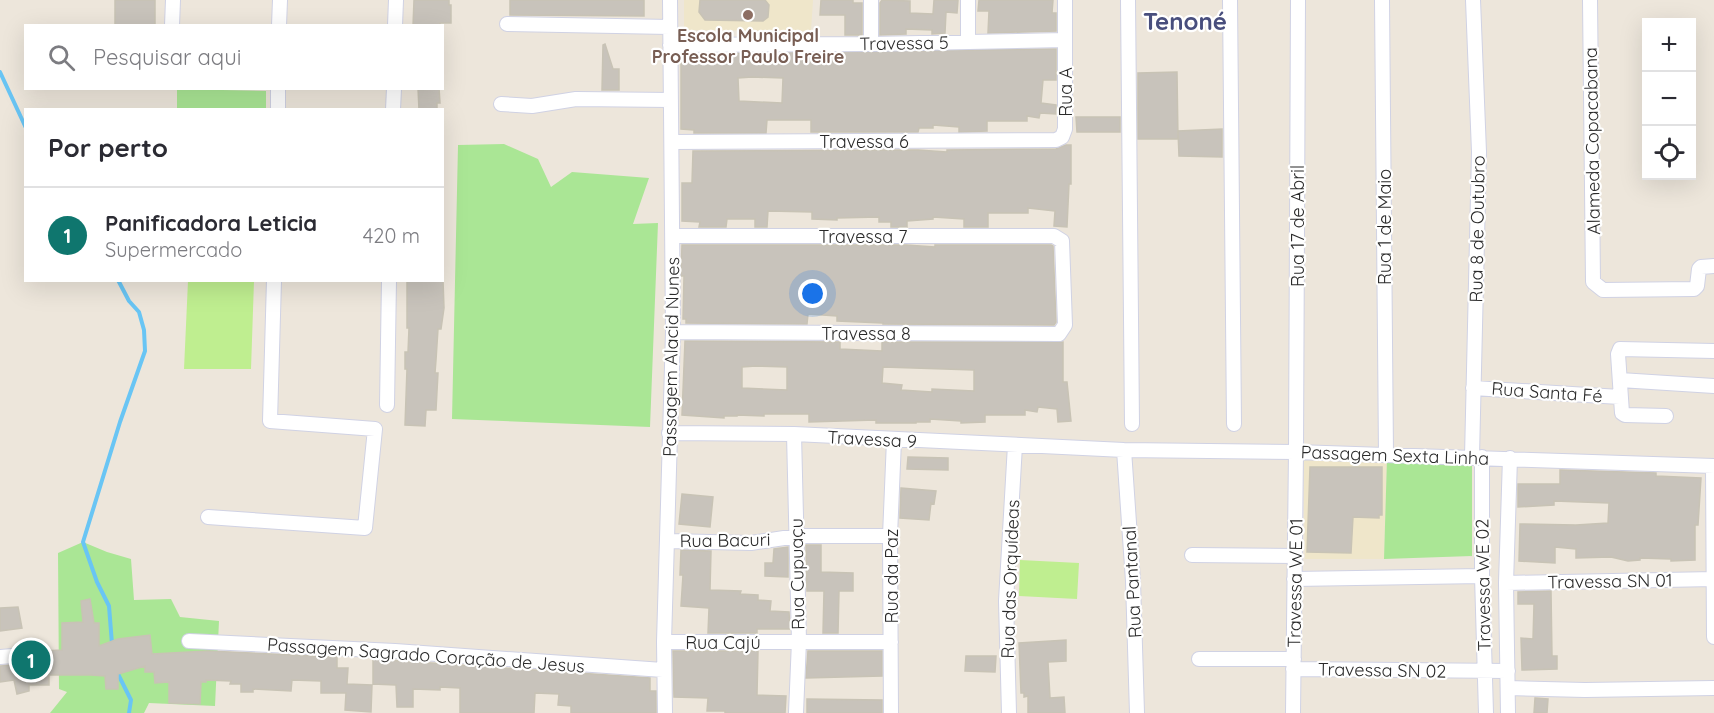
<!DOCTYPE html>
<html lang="pt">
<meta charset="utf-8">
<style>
body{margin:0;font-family:Quicksand,sans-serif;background:#f2f2f3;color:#2b2b33}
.controls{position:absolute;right:18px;top:18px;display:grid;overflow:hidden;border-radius:0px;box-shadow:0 6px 24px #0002}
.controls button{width:54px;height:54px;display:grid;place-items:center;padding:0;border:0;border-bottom:2px solid #e1e1e2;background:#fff;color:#2b2b33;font:30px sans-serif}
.you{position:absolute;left:813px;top:294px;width:21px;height:21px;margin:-15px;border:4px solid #fff;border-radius:50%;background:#1a73e8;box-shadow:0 0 0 9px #1a73e833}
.badge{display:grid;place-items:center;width:39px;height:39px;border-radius:50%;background:#0f766e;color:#fff;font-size:20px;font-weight:700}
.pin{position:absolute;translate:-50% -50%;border:3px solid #fff;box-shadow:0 2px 6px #0006}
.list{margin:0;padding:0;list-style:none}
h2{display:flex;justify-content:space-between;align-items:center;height:78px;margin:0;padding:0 24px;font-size:26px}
h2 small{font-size:20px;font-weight:400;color:#7c7c81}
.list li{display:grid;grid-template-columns:39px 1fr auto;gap:18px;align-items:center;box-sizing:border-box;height:96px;padding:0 24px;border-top:2px solid #e1e1e2}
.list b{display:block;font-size:22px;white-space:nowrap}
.list p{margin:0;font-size:20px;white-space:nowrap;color:#7c7c81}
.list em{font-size:20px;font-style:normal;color:#7c7c81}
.icon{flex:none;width:33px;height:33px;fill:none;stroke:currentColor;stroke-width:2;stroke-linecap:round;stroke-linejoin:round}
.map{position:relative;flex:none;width:1714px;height:713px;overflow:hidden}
.search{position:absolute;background:#fff;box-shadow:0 6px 24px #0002;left:24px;top:24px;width:420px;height:66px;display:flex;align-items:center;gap:15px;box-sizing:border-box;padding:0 21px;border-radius:0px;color:#7c7c81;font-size:22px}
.panel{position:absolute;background:#fff;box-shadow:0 6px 24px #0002;left:24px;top:108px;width:420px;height:174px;border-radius:0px}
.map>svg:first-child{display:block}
.education{fill:#efe6ca}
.green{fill:#aae695}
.pitch{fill:#bfee90}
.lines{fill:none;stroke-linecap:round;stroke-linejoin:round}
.stream{stroke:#69c5f4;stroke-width:4}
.building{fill:#c8c3bb;stroke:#c8c3b5;stroke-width:1.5;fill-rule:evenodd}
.minor-casing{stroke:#d0d2e4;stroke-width:16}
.minor{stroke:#fff;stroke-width:14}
.education-dot{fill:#8d6e63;stroke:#fff;stroke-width:2}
.labels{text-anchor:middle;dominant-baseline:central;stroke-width:4.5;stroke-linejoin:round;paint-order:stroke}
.education-label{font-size:18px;font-weight:bold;fill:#785e54;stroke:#fff}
.street-label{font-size:18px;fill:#2a2a2a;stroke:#fff}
.district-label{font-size:24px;font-weight:bold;fill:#484e7d;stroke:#fff}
</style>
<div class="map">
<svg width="1714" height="713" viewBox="0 0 1714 713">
<rect width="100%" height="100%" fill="#ede6db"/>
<path class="education" d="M 684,0 L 813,0 L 811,31 L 684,30 Z
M 1303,455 L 1387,458 L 1384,559 L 1305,559 Z"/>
<path class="green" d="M 177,89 L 266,91 L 266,109 L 177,109 Z
M 504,144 L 538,159 L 551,187 L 572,172 L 649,178 L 633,224 L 658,223 L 650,427 L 452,419 L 458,145 Z
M 1387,458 L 1472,458 L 1472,556 L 1384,559 Z
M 83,542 L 107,552 L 131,559 L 134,600 L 171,599 L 180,617 L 219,621 L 215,706 L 149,703 L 144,713 L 50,713 L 67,692 L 59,689 L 58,553 Z"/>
<path class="pitch" d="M 188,281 L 254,281 L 251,369 L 184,369 Z
M 1020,560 L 1079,563 L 1077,599 L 1019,596 Z"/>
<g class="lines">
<path class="stream" d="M 0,72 L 26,128
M 112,644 L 109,606 L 97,582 L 83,542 L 120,422 L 145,351 L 144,330 L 139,312 L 129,301 L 118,280
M 117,672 L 131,700 L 129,713"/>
</g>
<path class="building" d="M 115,0 L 155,0 L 155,26 L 115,26 Z
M 414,0 L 449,0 L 449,5 L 451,5 L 451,23 L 440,23 L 440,26 L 413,26 Z
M 510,0 L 644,0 L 644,16 L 510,15 Z
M 700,0 L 765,0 L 769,5 L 768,17 L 763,21 L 705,20 L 699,12 Z
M 821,0 L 853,0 L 853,3 L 862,3 L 862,35 L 845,35 L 845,15 L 820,15 Z
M 882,0 L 910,1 L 910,13 L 933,14 L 934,0 L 958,0 L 957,13 L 946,12 L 945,33 L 932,34 L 932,30 L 906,29 L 906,34 L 880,35 L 880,3 Z
M 979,0 L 1053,0 L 1052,13 L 1056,13 L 1056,31 L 988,33 L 989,11 L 978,11 Z
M 605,44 L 613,69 L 619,69 L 619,90 L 602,90 L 603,45 Z
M 1056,49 L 1056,80 L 1043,80 L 1041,103 L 1056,105 L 1056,114 L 1040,113 L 1039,118 L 1027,116 L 1027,121 L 987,121 L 987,131 L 959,132 L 959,127 L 933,125 L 933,128 L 919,128 L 918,132 L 811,132 L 811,120 L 767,120 L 766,133 L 694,133 L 694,130 L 681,129 L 681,54 ZM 752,77 L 783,78 L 782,103 L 739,101 L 738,78 Z
M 1177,72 L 1178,139 L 1138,139 L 1138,73 Z
M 418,88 L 439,88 L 440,103 L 437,103 L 437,110 L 419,110 Z
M 1076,117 L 1120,117 L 1120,132 L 1077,132 Z
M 1222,129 L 1222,157 L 1179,156 L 1178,131 Z
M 1066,145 L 1071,145 L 1071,184 L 1069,184 L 1067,227 L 1054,226 L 1055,211 L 1028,208 L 1028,213 L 988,213 L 988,227 L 964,227 L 964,219 L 933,217 L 933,219 L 907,221 L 907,227 L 891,227 L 891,222 L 879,222 L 879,217 L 837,218 L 837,220 L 812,219 L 812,212 L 768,211 L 767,227 L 755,227 L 755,219 L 727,219 L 726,227 L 699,227 L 700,222 L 682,221 L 682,183 L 692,183 L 693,151 L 918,150 L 947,152 L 947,150 L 1056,149 Z
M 682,245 L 906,245 L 935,247 L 935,245 L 1051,245 L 1053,246 L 1056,322 L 1054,325 L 883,324 L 883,323 L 837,321 L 837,316 L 808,314 L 807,324 L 686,323 L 686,319 L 683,319 L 684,276 L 681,276 Z
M 407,280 L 443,280 L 444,308 L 441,329 L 438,329 L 436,360 L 435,373 L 438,373 L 436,410 L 426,410 L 425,426 L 405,425 L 407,369 L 405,369 L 405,352 L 408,352 L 409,328 L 407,328 Z
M 685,341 L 840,342 L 840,349 L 882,351 L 882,342 L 1063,342 L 1063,382 L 1067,382 L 1071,421 L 1058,422 L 1057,409 L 1038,407 L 1037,412 L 1025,410 L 1025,415 L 985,415 L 985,422 L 961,423 L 961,421 L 930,419 L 930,422 L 916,422 L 916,423 L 876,423 L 876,420 L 809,422 L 809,414 L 764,414 L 764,416 L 737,415 L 737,416 L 724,416 L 724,418 L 682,415 ZM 756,366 L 787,367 L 787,390 L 742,388 L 742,367 ZM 883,367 L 974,370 L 974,391 L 932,389 L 932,392 L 901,390 L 902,385 L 882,383 Z
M 908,457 L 948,458 L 948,470 L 907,469 Z
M 1310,467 L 1382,467 L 1382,515 L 1379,515 L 1379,518 L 1353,517 L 1351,553 L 1307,552 Z
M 1560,470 L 1656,473 L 1656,476 L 1701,478 L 1698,525 L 1695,525 L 1695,560 L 1671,561 L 1671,559 L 1640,558 L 1640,560 L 1628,561 L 1611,557 L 1576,558 L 1576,549 L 1555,547 L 1555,563 L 1519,561 L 1520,524 L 1576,525 L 1608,523 L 1609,503 L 1554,501 L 1554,505 L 1518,507 L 1518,484 L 1560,484 Z
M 901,488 L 936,491 L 934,504 L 931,503 L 929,520 L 900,518 Z
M 682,494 L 713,497 L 710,527 L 679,524 Z
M 806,545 L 821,545 L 821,572 L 853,573 L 853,591 L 839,591 L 838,633 L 823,633 L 824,591 L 807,591 Z
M 788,547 L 788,577 L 765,576 L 765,563 L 773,563 L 774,549 Z
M 681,550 L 711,551 L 710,590 L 741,591 L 740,594 L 758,595 L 758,600 L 771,601 L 770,611 L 789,612 L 790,629 L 757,629 L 757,633 L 708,633 L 709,608 L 681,606 L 683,575 L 680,575 Z
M 1551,591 L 1552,656 L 1557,656 L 1557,669 L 1522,670 L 1521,638 L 1533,639 L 1534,604 L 1518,604 L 1518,592 Z
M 90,599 L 94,623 L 99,623 L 99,646 L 118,639 L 150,635 L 152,654 L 208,651 L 337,657 L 337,668 L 348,668 L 347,684 L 372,685 L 371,712 L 345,710 L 346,693 L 321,693 L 321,681 L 292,680 L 291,691 L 253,689 L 253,692 L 241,692 L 241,684 L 230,684 L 231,681 L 206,680 L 206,682 L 201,682 L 200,704 L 169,703 L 169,682 L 155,683 L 154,672 L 145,672 L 145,666 L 118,674 L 118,689 L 106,689 L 105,676 L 91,675 L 49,675 L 49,685 L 29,685 L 29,691 L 17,694 L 14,680 L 0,682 L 0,666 L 37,663 L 44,658 L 44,651 L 62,650 L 62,623 L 83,622 L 81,601 Z
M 18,607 L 22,628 L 0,631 L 0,608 Z
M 1066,640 L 1066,661 L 1048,662 L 1050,698 L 1064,697 L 1065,713 L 1028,713 L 1028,696 L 1024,697 L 1024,693 L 1021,693 L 1019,643 Z
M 673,651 L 758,651 L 757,695 L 786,696 L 785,713 L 725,713 L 725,711 L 707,711 L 708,698 L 674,697 Z
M 808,651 L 882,651 L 882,676 L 806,678 Z
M 966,656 L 996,656 L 995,672 L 965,671 Z
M 373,659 L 650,678 L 650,691 L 656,691 L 656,713 L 571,713 L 571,706 L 558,705 L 559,694 L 535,693 L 534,713 L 460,713 L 460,688 L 440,687 L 440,690 L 413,689 L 413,707 L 397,707 L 396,685 L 373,684 Z
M 1535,698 L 1548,699 L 1547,713 L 1534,713 Z
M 807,699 L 882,700 L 882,713 L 807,713 Z"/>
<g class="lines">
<g class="minor-casing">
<path id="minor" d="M 871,0 L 871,44
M 968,0 L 968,42
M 1128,0 L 1132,424
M 1230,0 L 1234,424
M 1382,0 L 1386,455
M 1590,0 L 1593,282 L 1603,290 L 1694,289 L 1697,286 L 1699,269 L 1701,267 L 1714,266
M 507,24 L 670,27
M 172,26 L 173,0
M 279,26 L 280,0
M 395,26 L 396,0
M 670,45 L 871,44 L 1065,40
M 501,104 L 532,106 L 576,99 L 671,100
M 278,110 L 278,88
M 393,110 L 394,88
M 672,142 L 1056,140 L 1062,137 L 1065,129 L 1065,0
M 673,236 L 1054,236 L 1062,241 L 1065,325 L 1059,334 L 673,332
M 1620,380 L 1714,386
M 1473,388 L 1620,397
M 387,405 L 389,280
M 1666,416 L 1625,415 L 1622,413 L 1618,354 L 1620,349 L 1714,351
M 669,433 L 794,434 L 1124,450 L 1296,452 L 1714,466
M 794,434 L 799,641 L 796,713
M 1124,450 L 1133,581 L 1137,713
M 1472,457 L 1479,152 L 1473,0
M 1482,457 L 1482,576 L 1486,713
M 1713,466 L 1714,637
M 208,517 L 365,528 L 375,429 L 270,421 L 274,280
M 668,541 L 751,543 L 797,536 L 890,536
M 1192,555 L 1295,556
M 1294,579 L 1482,576
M 1506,583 L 1714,579
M 189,641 L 395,651 L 663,670
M 664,642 L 891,642
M 0,657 L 36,654
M 1199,659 L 1294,659
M 1293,669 L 1508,671
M 1508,688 L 1585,690 L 1714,688
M 665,713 L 664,642 L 673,332 L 670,0
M 891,713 L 890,536 L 894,440
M 1009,713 L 1006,601 L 1015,445
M 1293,713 L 1296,452 L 1298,0
M 1508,713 L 1506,583 L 1510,458"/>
</g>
<use href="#minor" class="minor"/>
</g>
<circle class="education-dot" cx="748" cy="15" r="6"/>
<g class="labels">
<g class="education-label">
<text x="748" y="35">Escola Municipal<tspan x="748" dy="21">Professor Paulo Freire</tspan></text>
</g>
<g class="street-label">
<text transform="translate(904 43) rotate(-1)">Travessa 5</text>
<text transform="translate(1065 92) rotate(-90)">Rua A</text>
<text x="864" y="141">Travessa 6</text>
<text transform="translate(1592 141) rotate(-91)">Alameda Copacabana</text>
<text transform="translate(1297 226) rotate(-90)">Rua 17 de Abril</text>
<text transform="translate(1384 227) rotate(-90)">Rua 1 de Maio</text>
<text transform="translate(1477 229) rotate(-89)">Rua 8 de Outubro</text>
<text x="863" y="236">Travessa 7</text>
<text x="866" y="333">Travessa 8</text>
<text transform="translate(671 357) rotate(-89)">Passagem Alacid Nunes</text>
<text transform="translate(1547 392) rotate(4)">Rua Santa Fé</text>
<text transform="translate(872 439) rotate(3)">Travessa 9</text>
<text transform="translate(1395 455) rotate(2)">Passagem Sexta Linha</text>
<text transform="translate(725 540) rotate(-1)">Rua Bacuri</text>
<text transform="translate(797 574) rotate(-91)">Rua Cupuaçu</text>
<text transform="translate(891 576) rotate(-90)">Rua da Paz</text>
<text transform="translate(1010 579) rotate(-88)">Rua das Orquídeas</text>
<text transform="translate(1610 581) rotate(-1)">Travessa SN 01</text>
<text transform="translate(1132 582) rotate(-93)">Rua Pantanal</text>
<text transform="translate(1295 583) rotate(-89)">Travessa WE 01</text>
<text transform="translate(1483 585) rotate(-91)">Travessa WE 02</text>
<text x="723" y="642">Rua Cajú</text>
<text transform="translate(426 655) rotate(4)">Passagem Sagrado Coração de Jesus</text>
<text transform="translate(1382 670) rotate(1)">Travessa SN 02</text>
</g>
<g class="district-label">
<text x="1185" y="21">Tenoné</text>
</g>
</g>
</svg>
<div class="controls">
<button>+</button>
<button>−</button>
<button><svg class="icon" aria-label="locate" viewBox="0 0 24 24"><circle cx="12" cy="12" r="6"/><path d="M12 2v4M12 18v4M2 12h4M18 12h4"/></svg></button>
</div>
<div class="you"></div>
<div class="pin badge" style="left:31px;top:660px">1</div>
<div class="search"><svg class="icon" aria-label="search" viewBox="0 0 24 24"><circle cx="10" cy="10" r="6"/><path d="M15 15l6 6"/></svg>Pesquisar aqui</div>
<section class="panel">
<h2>Por perto<small></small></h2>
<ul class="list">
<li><span class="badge">1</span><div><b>Panificadora Leticia</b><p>Supermercado</p></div><em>420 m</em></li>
</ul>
</section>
</div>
